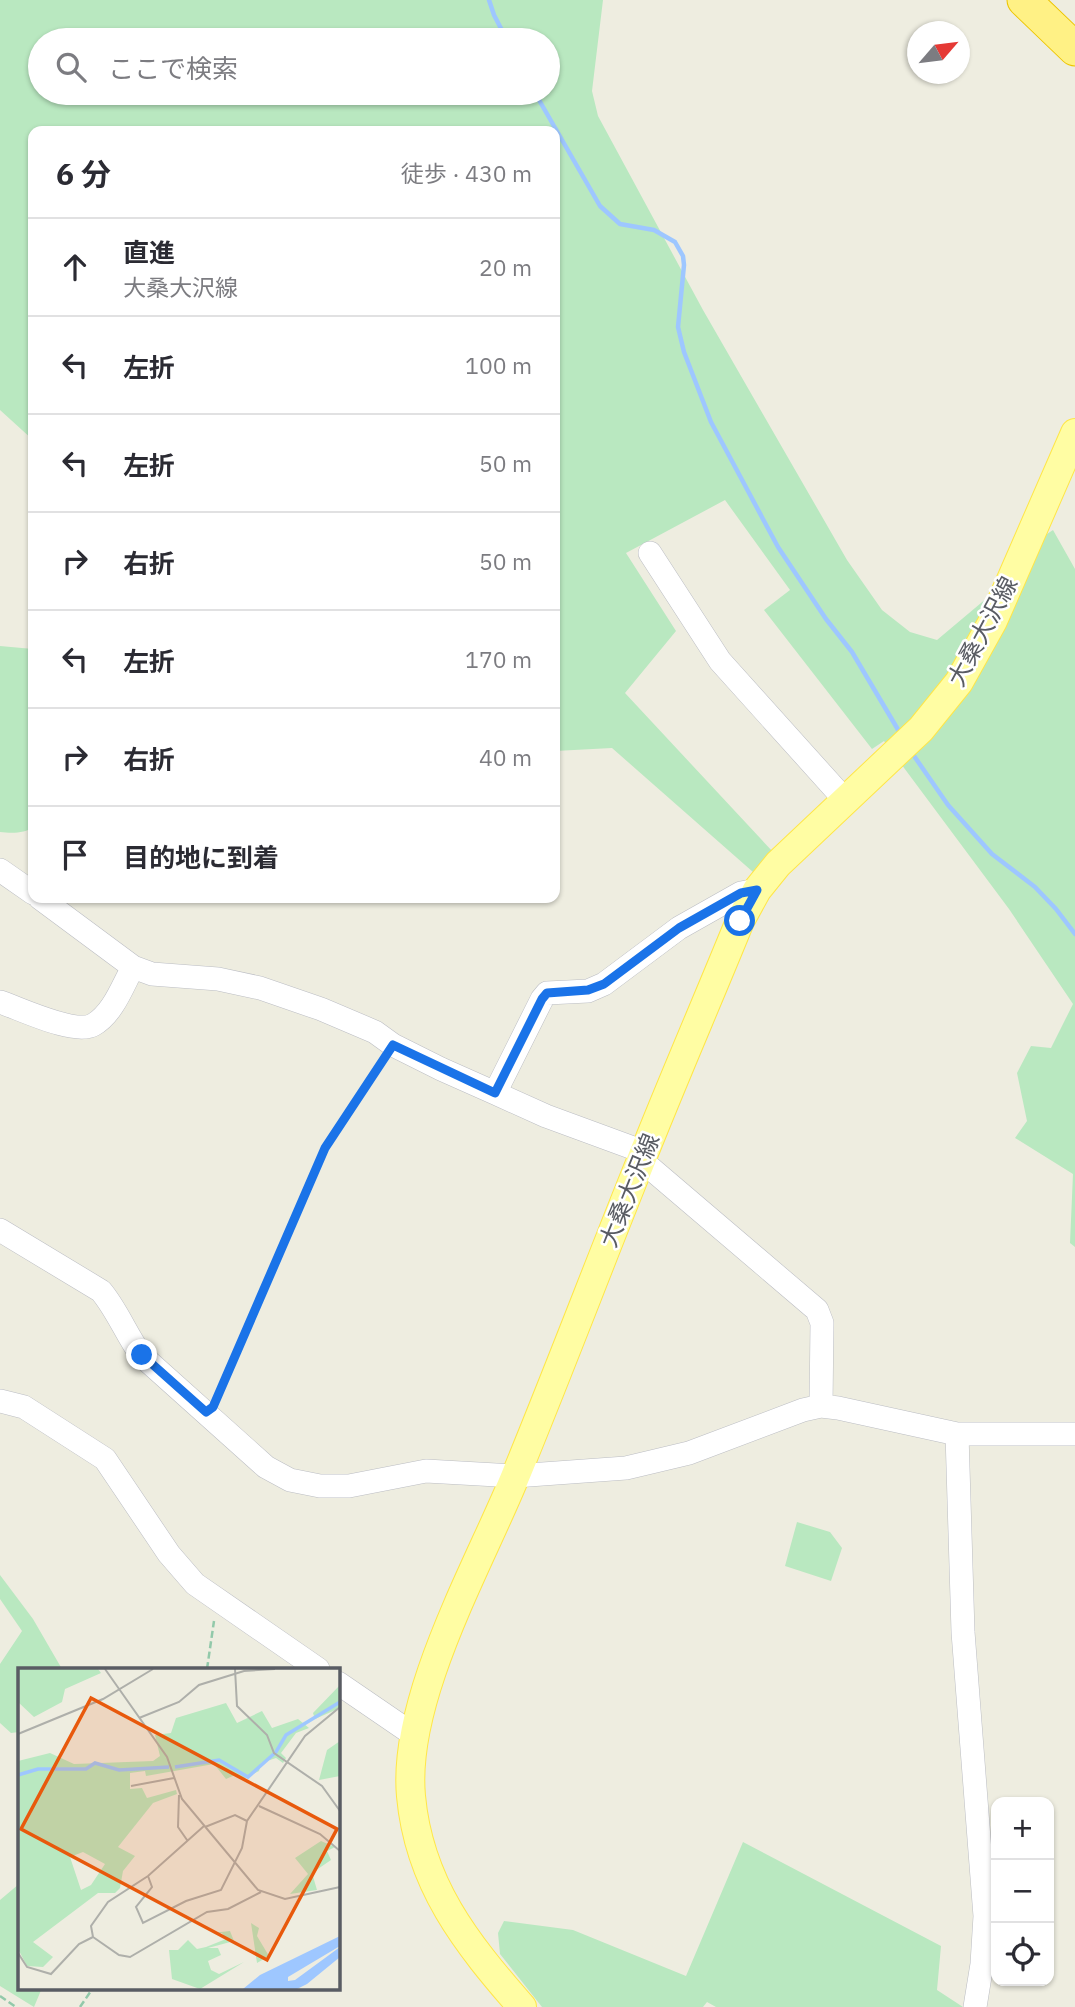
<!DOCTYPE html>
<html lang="ja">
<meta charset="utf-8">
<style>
body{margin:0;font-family:"IBM Plex Sans","Noto Sans JP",sans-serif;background:#f2f2f3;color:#2b2b33}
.controls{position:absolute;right:21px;bottom:21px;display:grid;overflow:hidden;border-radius:14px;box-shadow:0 2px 5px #0004}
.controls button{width:63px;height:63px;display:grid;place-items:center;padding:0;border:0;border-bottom:2px solid #e1e1e2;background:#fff;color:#2b2b33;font:35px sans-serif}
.compass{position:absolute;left:907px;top:21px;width:63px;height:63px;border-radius:50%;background:#fff;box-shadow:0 2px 5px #0004;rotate:62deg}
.stop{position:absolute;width:21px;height:21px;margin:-16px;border:5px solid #1a73e8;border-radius:50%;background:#fff}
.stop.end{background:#1a73e8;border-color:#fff;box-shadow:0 2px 7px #0008}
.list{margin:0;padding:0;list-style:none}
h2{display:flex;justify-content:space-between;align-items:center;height:91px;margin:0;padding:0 28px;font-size:30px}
h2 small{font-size:23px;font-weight:400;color:#7c7c81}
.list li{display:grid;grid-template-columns:46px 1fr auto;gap:21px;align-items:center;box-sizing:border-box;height:98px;padding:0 28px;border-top:2px solid #e1e1e2}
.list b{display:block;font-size:26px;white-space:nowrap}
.list p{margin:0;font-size:23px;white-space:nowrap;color:#7c7c81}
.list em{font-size:23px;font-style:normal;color:#7c7c81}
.icon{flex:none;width:38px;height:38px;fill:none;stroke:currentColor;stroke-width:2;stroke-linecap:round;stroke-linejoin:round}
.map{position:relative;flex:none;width:1075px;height:2007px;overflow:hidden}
.search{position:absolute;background:#fff;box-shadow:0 2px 5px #0004;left:28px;top:28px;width:532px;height:77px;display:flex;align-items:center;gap:18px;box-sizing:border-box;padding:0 24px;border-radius:38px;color:#7c7c81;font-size:26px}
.panel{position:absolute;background:#fff;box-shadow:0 2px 5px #0004;left:28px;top:126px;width:532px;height:777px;border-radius:14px}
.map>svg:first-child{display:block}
.green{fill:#b9e8c0;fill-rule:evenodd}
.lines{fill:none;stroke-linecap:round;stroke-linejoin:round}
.stream{stroke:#9ec7ff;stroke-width:4.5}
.minor-casing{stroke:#bbbdc3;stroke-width:24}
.major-casing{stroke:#ffe647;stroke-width:30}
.highway-casing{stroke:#edc500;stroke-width:35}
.path{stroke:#92c9aa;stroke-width:2.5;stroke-dasharray:7 3.5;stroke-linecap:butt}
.minor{stroke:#fff;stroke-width:23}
.major{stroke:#fffda3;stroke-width:28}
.highway{stroke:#fff185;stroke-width:33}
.route{stroke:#1a73e8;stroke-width:9}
.labels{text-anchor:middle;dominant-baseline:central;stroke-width:5;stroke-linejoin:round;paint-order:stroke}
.street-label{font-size:24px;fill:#595c63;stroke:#fff}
.inset-river{fill:none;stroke:#9ec7ff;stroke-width:3.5}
.inset-road{fill:none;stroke:#aeafaa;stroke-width:2}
.view{fill:#e8590c;fill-opacity:0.15;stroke:#e8590c;stroke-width:3.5}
.inset-edge{fill:none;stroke:#595c63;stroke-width:3.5}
</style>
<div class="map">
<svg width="1075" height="2007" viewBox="0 0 1075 2007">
<rect width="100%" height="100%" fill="#eeede0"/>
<path class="green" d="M 0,0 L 603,0 L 592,91 L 598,116 L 703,310 L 847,560 L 882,610 L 910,632 L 937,640 L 1000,587 L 1047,534 L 1053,530 L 1075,569 L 1075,1247 L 1070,1243 L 1073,1174 L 1015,1138 L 1027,1121 L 1017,1073 L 1031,1046 L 1051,1048 L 1073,1004 L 1009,909 L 884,741 L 872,749 L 764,610 L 790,590 L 725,500 L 626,553 L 676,631 L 625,693 L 773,852 L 753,872 L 612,748 L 555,751 L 555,131 L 33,131 L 33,440 L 0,410 ZM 40,40 L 548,40 L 548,93 L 40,93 Z
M 0,646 L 33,649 L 33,827 C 25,834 10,833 0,832 Z
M 797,1522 L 830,1532 L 842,1548 L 831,1581 L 785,1566 Z
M 0,1575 L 33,1619 L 62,1669 L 19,1669 L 19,1732 L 11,1733 L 0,1723 L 0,1664 L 22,1631 L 0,1599 Z
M 743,1842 L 941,1946 L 937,1990 L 963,2007 L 716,2007 L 707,2002 L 703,2007 L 542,2007 L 500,1954 L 498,1933 L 504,1921 L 573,1930 L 686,1976 Z
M 19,1884 L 19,1988 L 42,1988 L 34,2007 L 0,1986 L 0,1900 Z"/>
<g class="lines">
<path class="stream" d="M 489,0 L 494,15 L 507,40
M 535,93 L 600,206 L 620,224 L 654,230 L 675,242 L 683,256 L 684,265 L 678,327 L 684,352 L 711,422 L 778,547 L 826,619 L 852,652 L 900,733
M 912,753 L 948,805 L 992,854 L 1035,887 L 1056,909 L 1075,934"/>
<g class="minor-casing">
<path id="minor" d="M 650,553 L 720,661 L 845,800
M 0,870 L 33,893
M 40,898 L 133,967 L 152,974 L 218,979 L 260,988 L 321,1009 L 375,1032 L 393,1045 L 441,1069 L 495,1093 L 546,1116 L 644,1152
M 0,1002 C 21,1009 74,1035 93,1025 C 113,1014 123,985 133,967
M 495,1093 L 542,999 L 547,993 L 588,991 L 604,984 L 679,928 L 741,893 L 757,890
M 641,1160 L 817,1310 L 822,1323 L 821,1406
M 0,1230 L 101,1291 C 117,1310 126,1334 141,1355 L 266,1467 L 290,1480 L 320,1486 L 349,1486 L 426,1471 L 515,1476 L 626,1468 L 689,1453 L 803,1410 L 821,1406 L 838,1408 L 957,1434 L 1075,1434
M 0,1401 L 24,1407 L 105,1459 L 169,1554 L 195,1584 L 318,1669
M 957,1434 L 963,1632 L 985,1916 L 982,1964 L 975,2007
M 338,1683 L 414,1735"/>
</g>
<g class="major-casing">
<path id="major" d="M 522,2007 C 466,1943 419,1884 411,1796 C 402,1699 478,1567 515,1477 C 558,1373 598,1267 640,1163 C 672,1082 707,1002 740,921 L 757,890 L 778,864 L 921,729 L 959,682 L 993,621 L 1075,433"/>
</g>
<g class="highway-casing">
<path id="highway" d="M 1024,0 L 1075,49"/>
</g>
<path class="path" d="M 217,1399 L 325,1148 L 382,1060
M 207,1669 L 214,1621
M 0,1996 L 16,2007
M 80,2007 L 93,1988"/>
<use href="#minor" class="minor"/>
<use href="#major" class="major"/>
<use href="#highway" class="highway"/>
</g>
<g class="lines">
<path class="route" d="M 142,1355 L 206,1412 L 213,1407 L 325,1148 L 393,1045 L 495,1093 L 542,999 L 547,993 L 588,990 L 604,984 L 679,928 L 741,893 L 757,890 L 740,921"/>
</g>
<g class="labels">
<g class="street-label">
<text transform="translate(982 631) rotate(-62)">大桑大沢線</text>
<text transform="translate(629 1190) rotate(-68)">大桑大沢線</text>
</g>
</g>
<g transform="translate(18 1668)">
<rect width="322" height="322" fill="#eeede0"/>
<path d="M 0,1 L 80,1 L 83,5 L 47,21 L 44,34 L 16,49 L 0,34 ZM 322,17 L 322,40 L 297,51 L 295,45 ZM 208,35 L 219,55 L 244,43 L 254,60 L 280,51 L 291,60 L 278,65 L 263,85 L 268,90 L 265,95 L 258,90 L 243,95 L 241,103 L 225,111 L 217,107 L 208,111 L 196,96 L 128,108 L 127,103 L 112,105 L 112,121 L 124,120 L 129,130 L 158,122 L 159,126 L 135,135 L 100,179 L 117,188 L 105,203 L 102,220 L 97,225 L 80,225 L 15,274 L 35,289 L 25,299 L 9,298 L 0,281 L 0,93 L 32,85 L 56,96 L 135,93 L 142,88 L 137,67 L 153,65 L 158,50 ZM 65,184 L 87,196 L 73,217 L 63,222 L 52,189 ZM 322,73 L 322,108 L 301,112 L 309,82 ZM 303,173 L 317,179 L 309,183 L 313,192 L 294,205 L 299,222 L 272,226 L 290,206 L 277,190 ZM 233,255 L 241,260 L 239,268 L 251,288 L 239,295 ZM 212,263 L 216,273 L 190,280 L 200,280 L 203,287 L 190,293 L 193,302 L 201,306 L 226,294 L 182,321 L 154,311 L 151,282 L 160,282 L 170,272 L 179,281 L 188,279 L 208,271 L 204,265 L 194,265 Z" fill="#b9e8c0" fill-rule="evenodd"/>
<path d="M 322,268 L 322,278 L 270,309 L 270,313 L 277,312 L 322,279 L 322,289 L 289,316 L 279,321 L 225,321 L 242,307 Z" fill="#9ec7ff"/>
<path class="inset-river" d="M 157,99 L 201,92 L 230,109 L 258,84 L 268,67 L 322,34M 0,107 L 20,101 L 68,101 L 77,95 L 101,102 L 151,99"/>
<path class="inset-road" d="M 87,1 L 149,89 L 164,131 L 240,222 L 267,231 L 322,219M 217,1 L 219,38 L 249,67 L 256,85 L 304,118 L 322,143M 121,50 L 161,34 L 181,17 L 226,3 L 257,1M 0,66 L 85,31 L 135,1M 113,118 L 156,110M 161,127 L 160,159 L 169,172M 241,138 L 302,166 L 322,183M 186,158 L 130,208 L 90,234 L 73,258 L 75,269 L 101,287 L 112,289 L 189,244 L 210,241 L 243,224M 187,159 L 217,147 L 229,153M 130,208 L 134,219 L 118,239 L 125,255 L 168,233 L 203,222 L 224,180 L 229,153 L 287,68 L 322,39M 0,285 L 9,299 L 33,306 L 61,276 L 75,269"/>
<path class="view" d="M 73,30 L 319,161 L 249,292 L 3,161 Z"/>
<rect width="322" height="322" class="inset-edge"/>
</g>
</svg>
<div class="controls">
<button>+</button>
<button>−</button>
<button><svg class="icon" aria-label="locate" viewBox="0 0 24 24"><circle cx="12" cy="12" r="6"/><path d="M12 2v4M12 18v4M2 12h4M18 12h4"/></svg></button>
</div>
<svg class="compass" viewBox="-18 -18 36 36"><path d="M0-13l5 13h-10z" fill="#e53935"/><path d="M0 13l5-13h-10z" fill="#7c7c81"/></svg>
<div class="stop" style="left:740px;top:921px"></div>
<div class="stop end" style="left:142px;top:1355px"></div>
<div class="search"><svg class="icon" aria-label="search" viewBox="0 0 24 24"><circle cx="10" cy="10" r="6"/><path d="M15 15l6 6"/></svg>ここで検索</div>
<section class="panel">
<h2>6 分<small>徒歩 · 430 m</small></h2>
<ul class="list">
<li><svg class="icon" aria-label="ahead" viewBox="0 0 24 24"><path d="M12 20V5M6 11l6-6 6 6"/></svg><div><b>直進</b><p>大桑大沢線</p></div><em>20 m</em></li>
<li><svg class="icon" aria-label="left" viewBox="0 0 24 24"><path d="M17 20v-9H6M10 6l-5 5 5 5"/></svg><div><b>左折</b></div><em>100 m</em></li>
<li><svg class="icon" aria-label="left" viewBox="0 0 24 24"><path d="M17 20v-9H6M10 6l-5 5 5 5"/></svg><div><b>左折</b></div><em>50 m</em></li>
<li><svg class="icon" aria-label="right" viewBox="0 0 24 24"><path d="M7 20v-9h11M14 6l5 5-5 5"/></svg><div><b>右折</b></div><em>50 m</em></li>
<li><svg class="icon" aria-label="left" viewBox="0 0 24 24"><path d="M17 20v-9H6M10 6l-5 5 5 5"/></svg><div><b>左折</b></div><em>170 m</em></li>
<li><svg class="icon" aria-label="right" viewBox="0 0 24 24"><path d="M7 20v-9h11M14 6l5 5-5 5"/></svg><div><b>右折</b></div><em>40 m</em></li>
<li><svg class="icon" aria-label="arrive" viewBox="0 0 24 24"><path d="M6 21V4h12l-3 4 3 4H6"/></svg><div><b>目的地に到着</b></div></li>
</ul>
</section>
</div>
